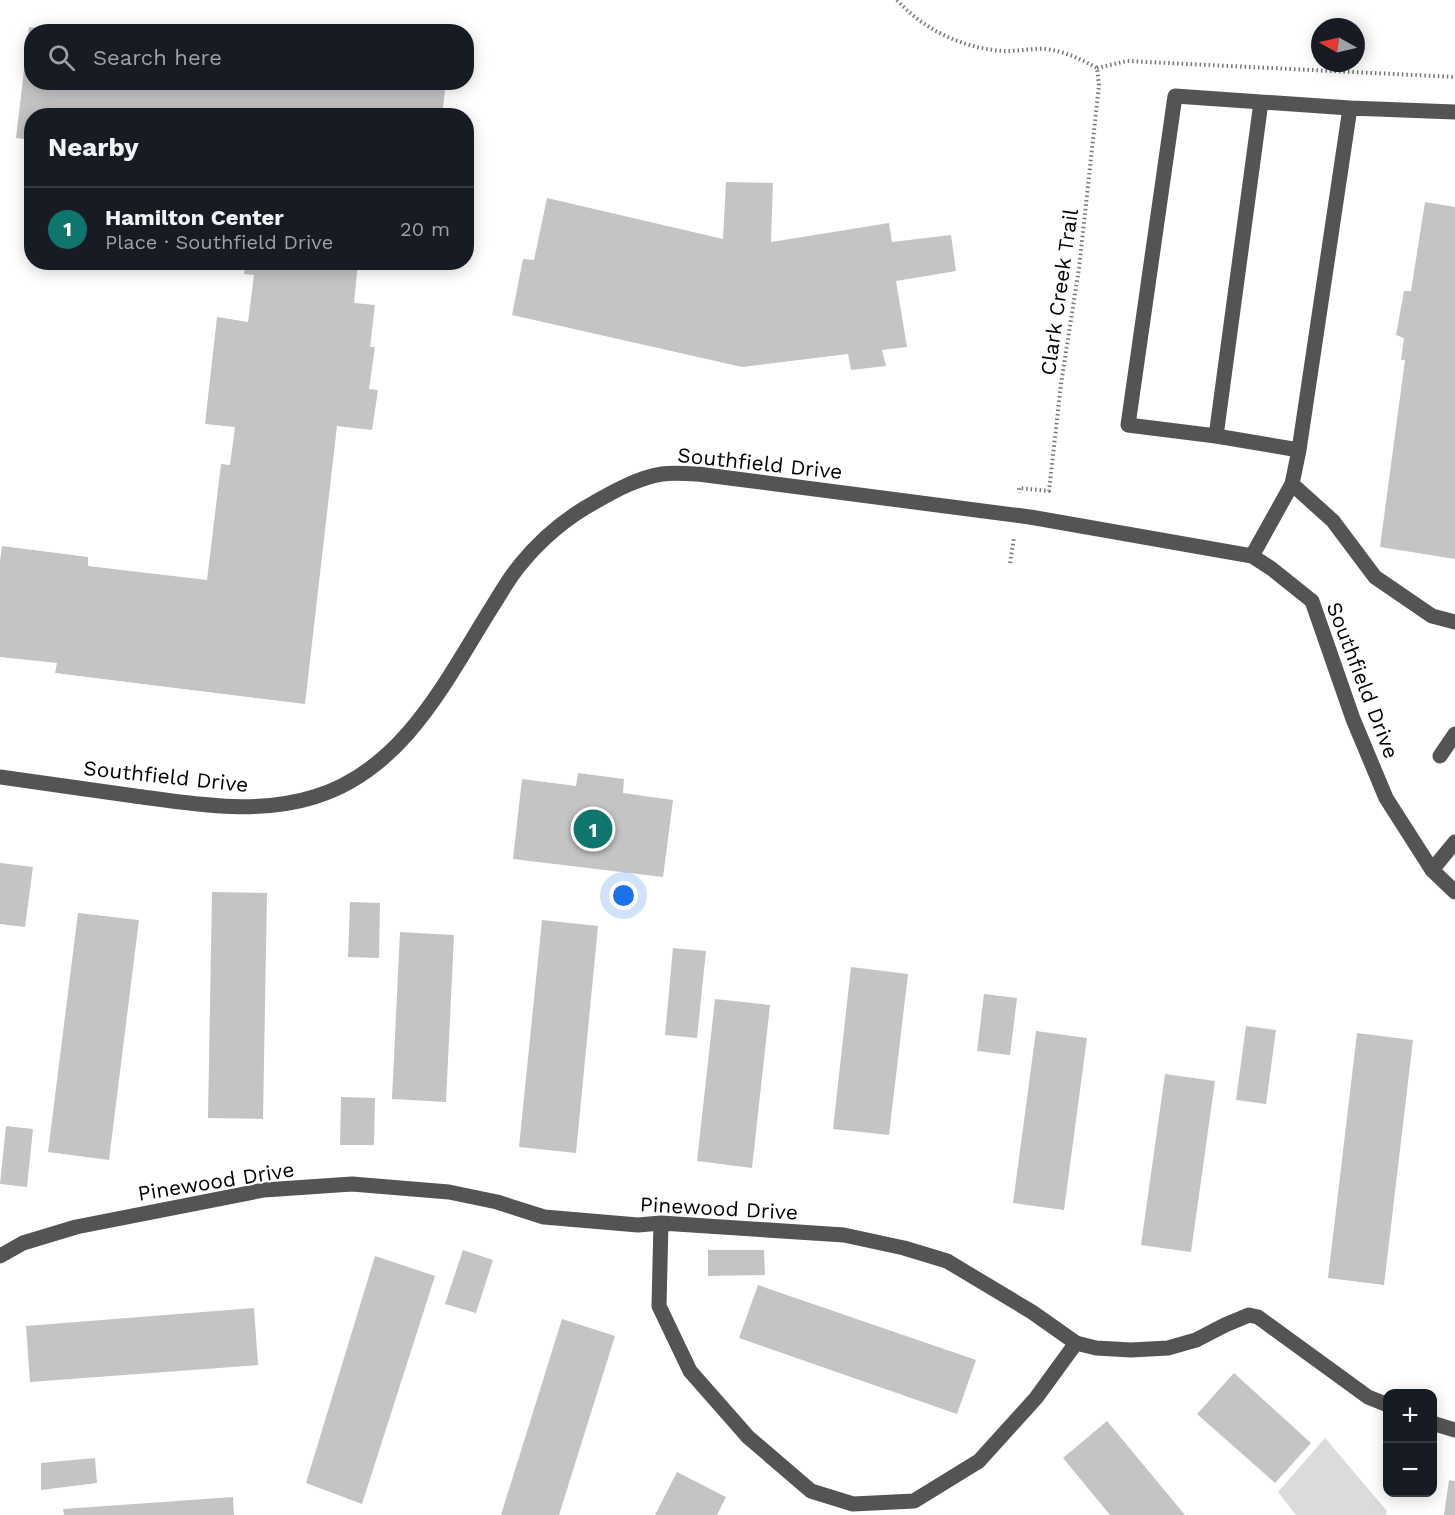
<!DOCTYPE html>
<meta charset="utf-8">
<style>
body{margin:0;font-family:"Work Sans",sans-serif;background:#242831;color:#f1f3f6}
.controls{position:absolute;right:18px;bottom:18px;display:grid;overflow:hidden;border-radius:12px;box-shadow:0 3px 15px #0003}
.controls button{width:54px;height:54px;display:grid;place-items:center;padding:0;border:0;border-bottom:2px solid #363941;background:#171b24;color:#f1f3f6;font:30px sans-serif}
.compass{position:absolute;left:1311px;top:18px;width:54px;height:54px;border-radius:50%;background:#171b24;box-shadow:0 3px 15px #0003;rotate:278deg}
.you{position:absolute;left:624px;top:896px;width:21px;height:21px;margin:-15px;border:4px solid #fff;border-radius:50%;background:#1a73e8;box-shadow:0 0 0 9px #1a73e833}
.badge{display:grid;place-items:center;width:39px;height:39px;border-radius:50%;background:#0f766e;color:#fff;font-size:20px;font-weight:700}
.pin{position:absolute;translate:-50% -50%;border:3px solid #fff;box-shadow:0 2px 6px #0006}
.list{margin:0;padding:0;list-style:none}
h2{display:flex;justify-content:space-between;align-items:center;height:78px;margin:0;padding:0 24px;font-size:26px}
h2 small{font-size:20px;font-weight:400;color:#9ea1a6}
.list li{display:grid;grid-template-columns:39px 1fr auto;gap:18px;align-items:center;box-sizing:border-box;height:84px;padding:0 24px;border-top:2px solid #363941}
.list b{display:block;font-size:22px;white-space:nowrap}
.list p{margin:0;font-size:20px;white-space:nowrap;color:#9ea1a6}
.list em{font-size:20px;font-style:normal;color:#9ea1a6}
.icon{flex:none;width:33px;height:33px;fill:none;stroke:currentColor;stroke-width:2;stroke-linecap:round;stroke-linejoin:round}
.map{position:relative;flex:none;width:1455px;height:1515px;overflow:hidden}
.search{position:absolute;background:#171b24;box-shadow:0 3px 15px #0003;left:24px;top:24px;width:450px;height:66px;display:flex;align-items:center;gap:15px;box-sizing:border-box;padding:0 21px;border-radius:24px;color:#9ea1a6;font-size:22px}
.panel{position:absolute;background:#171b24;box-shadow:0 3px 15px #0003;left:24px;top:108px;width:450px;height:162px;border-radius:24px}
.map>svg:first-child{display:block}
.green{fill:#dbdbdb}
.building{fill:#c4c4c4}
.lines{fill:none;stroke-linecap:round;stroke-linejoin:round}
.path{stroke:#767676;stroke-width:4;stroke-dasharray:1.5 3;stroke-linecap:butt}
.minor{stroke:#545454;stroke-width:15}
.labels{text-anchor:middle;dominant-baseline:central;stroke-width:4.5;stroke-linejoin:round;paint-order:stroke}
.street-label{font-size:21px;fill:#000;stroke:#fff}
</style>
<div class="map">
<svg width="1455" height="1515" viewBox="0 0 1455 1515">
<rect width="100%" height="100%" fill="#fff"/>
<path class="green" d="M 1325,1438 L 1387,1511 L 1386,1515 L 1296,1515 L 1278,1492 Z"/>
<path class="building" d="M 29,27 L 54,30 L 32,32 L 32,82 L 446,82 L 442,116 L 32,116 L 32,140 L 16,138 Z
M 726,182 L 773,183 L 771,242 L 889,223 L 892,242 L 951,235 L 956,271 L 896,281 L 907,347 L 882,350 L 886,366 L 851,370 L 848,354 L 742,367 L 512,315 L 523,259 L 534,260 L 547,198 L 723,239 Z
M 1425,202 L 1455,207 L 1455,559 L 1380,547 L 1405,360 L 1401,360 L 1404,338 L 1396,335 L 1404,291 L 1411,291 Z
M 246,262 L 358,262 L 354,303 L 375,305 L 370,347 L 375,347 L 369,389 L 378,390 L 372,430 L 337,426 L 305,704 L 55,673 L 57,663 L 0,657 L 0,561 L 2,546 L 88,557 L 88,566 L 207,580 L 221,464 L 230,465 L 235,427 L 205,424 L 217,317 L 248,322 L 254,275 L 244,274 Z
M 578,773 L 624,779 L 623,793 L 673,800 L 663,877 L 513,859 L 522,779 L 576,786 Z
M 0,863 L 33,867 L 25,927 L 0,924 Z
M 212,892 L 267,893 L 263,1119 L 208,1118 Z
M 350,902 L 380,903 L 379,958 L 348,957 Z
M 78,913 L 139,920 L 109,1160 L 48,1152 Z
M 542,920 L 598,926 L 576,1153 L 519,1147 Z
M 400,932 L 454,935 L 446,1102 L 392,1099 Z
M 673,948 L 706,951 L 697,1038 L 665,1035 Z
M 851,967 L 908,974 L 889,1135 L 833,1129 Z
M 984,994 L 1017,998 L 1010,1055 L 977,1051 Z
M 715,999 L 770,1005 L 752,1168 L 697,1161 Z
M 1246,1026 L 1276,1030 L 1266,1104 L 1236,1100 Z
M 1036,1031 L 1087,1038 L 1064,1210 L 1013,1203 Z
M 1357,1033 L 1413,1040 L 1384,1285 L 1328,1278 Z
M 1165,1074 L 1215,1081 L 1191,1252 L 1141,1245 Z
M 341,1097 L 375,1098 L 374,1145 L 340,1145 Z
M 6,1126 L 33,1129 L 27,1187 L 0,1184 Z
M 463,1250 L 493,1260 L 476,1313 L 445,1304 Z
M 708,1250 L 764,1250 L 765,1275 L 708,1276 Z
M 375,1256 L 435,1276 L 362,1504 L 306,1483 Z
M 758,1285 L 976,1360 L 957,1414 L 739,1338 Z
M 254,1308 L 258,1365 L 30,1382 L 26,1326 Z
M 562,1319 L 615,1336 L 559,1515 L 501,1515 Z
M 1234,1373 L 1311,1443 L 1275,1483 L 1197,1414 Z
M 1107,1421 L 1185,1515 L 1110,1515 L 1063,1458 Z
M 95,1458 L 97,1483 L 41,1490 L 41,1463 Z
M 677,1472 L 726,1497 L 717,1515 L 655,1515 Z
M 1449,1480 L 1455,1481 L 1455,1515 L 1444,1515 Z
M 233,1497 L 234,1515 L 64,1515 L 63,1509 Z"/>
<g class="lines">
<path class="path" d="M 897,0 C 921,27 958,46 994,50 C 1011,53 1028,48 1045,49 C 1064,51 1081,59 1097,68 L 1099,85 L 1079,268 L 1061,384 L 1049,491 L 1019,488 L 1019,493
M 1097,68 L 1127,61 L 1455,77
M 1010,563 L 1014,537"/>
<path class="minor" d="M 1216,436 L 1261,102
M 1299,450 L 1216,436 L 1128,425 L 1175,96 L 1350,108
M 1292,484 L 1333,521 L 1375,577 L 1432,616 L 1455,622
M 1252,556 L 1292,484 L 1299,450 L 1350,108 L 1455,112
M 1440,756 L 1455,734
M 0,777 C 45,783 90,790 135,796 C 194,804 256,815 314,797 C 404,770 446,680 492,607 C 501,593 509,578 520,565 C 541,539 566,518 595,502 C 616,490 638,478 662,474 C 673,472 687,474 698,474 L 1030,517 L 1252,556 L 1272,569 L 1312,601 L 1353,719 L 1386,798 L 1432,870 L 1455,892
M 1432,870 L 1455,842
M 661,1223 L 659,1306 L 690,1371 L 748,1437 L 811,1491 L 853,1504 L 914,1501 L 979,1461 L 1036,1398 L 1076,1343
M 0,1256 L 23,1243 L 76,1227 L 264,1190 L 352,1184 L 449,1192 L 497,1202 L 544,1217 L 638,1225 L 661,1223 L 844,1235 L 904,1248 L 947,1261 L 1032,1312 L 1076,1343 L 1096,1348 L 1131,1350 L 1168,1348 L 1196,1340 L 1225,1325 L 1249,1315 L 1258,1317 L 1368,1397 L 1388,1405
M 1432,1423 L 1455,1430"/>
</g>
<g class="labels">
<g class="street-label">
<text transform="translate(1059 292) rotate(-82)">Clark Creek Trail</text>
<text transform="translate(760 463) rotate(6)">Southfield Drive</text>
<text transform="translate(1363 680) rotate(69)">Southfield Drive</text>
<text transform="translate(166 776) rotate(6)">Southfield Drive</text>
<text transform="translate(216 1181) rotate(-9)">Pinewood Drive</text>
<text transform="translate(719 1208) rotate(3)">Pinewood Drive</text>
</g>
</g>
</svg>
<div class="controls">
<button>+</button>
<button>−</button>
</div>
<svg class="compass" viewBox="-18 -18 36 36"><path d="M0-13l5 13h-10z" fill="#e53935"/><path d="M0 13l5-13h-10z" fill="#9ea1a6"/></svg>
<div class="you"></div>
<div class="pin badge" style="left:593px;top:829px">1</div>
<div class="search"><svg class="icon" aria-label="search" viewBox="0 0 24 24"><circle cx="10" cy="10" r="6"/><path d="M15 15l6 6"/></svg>Search here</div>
<section class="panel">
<h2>Nearby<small></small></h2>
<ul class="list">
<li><span class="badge">1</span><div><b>Hamilton Center</b><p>Place · Southfield Drive</p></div><em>20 m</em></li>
</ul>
</section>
</div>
